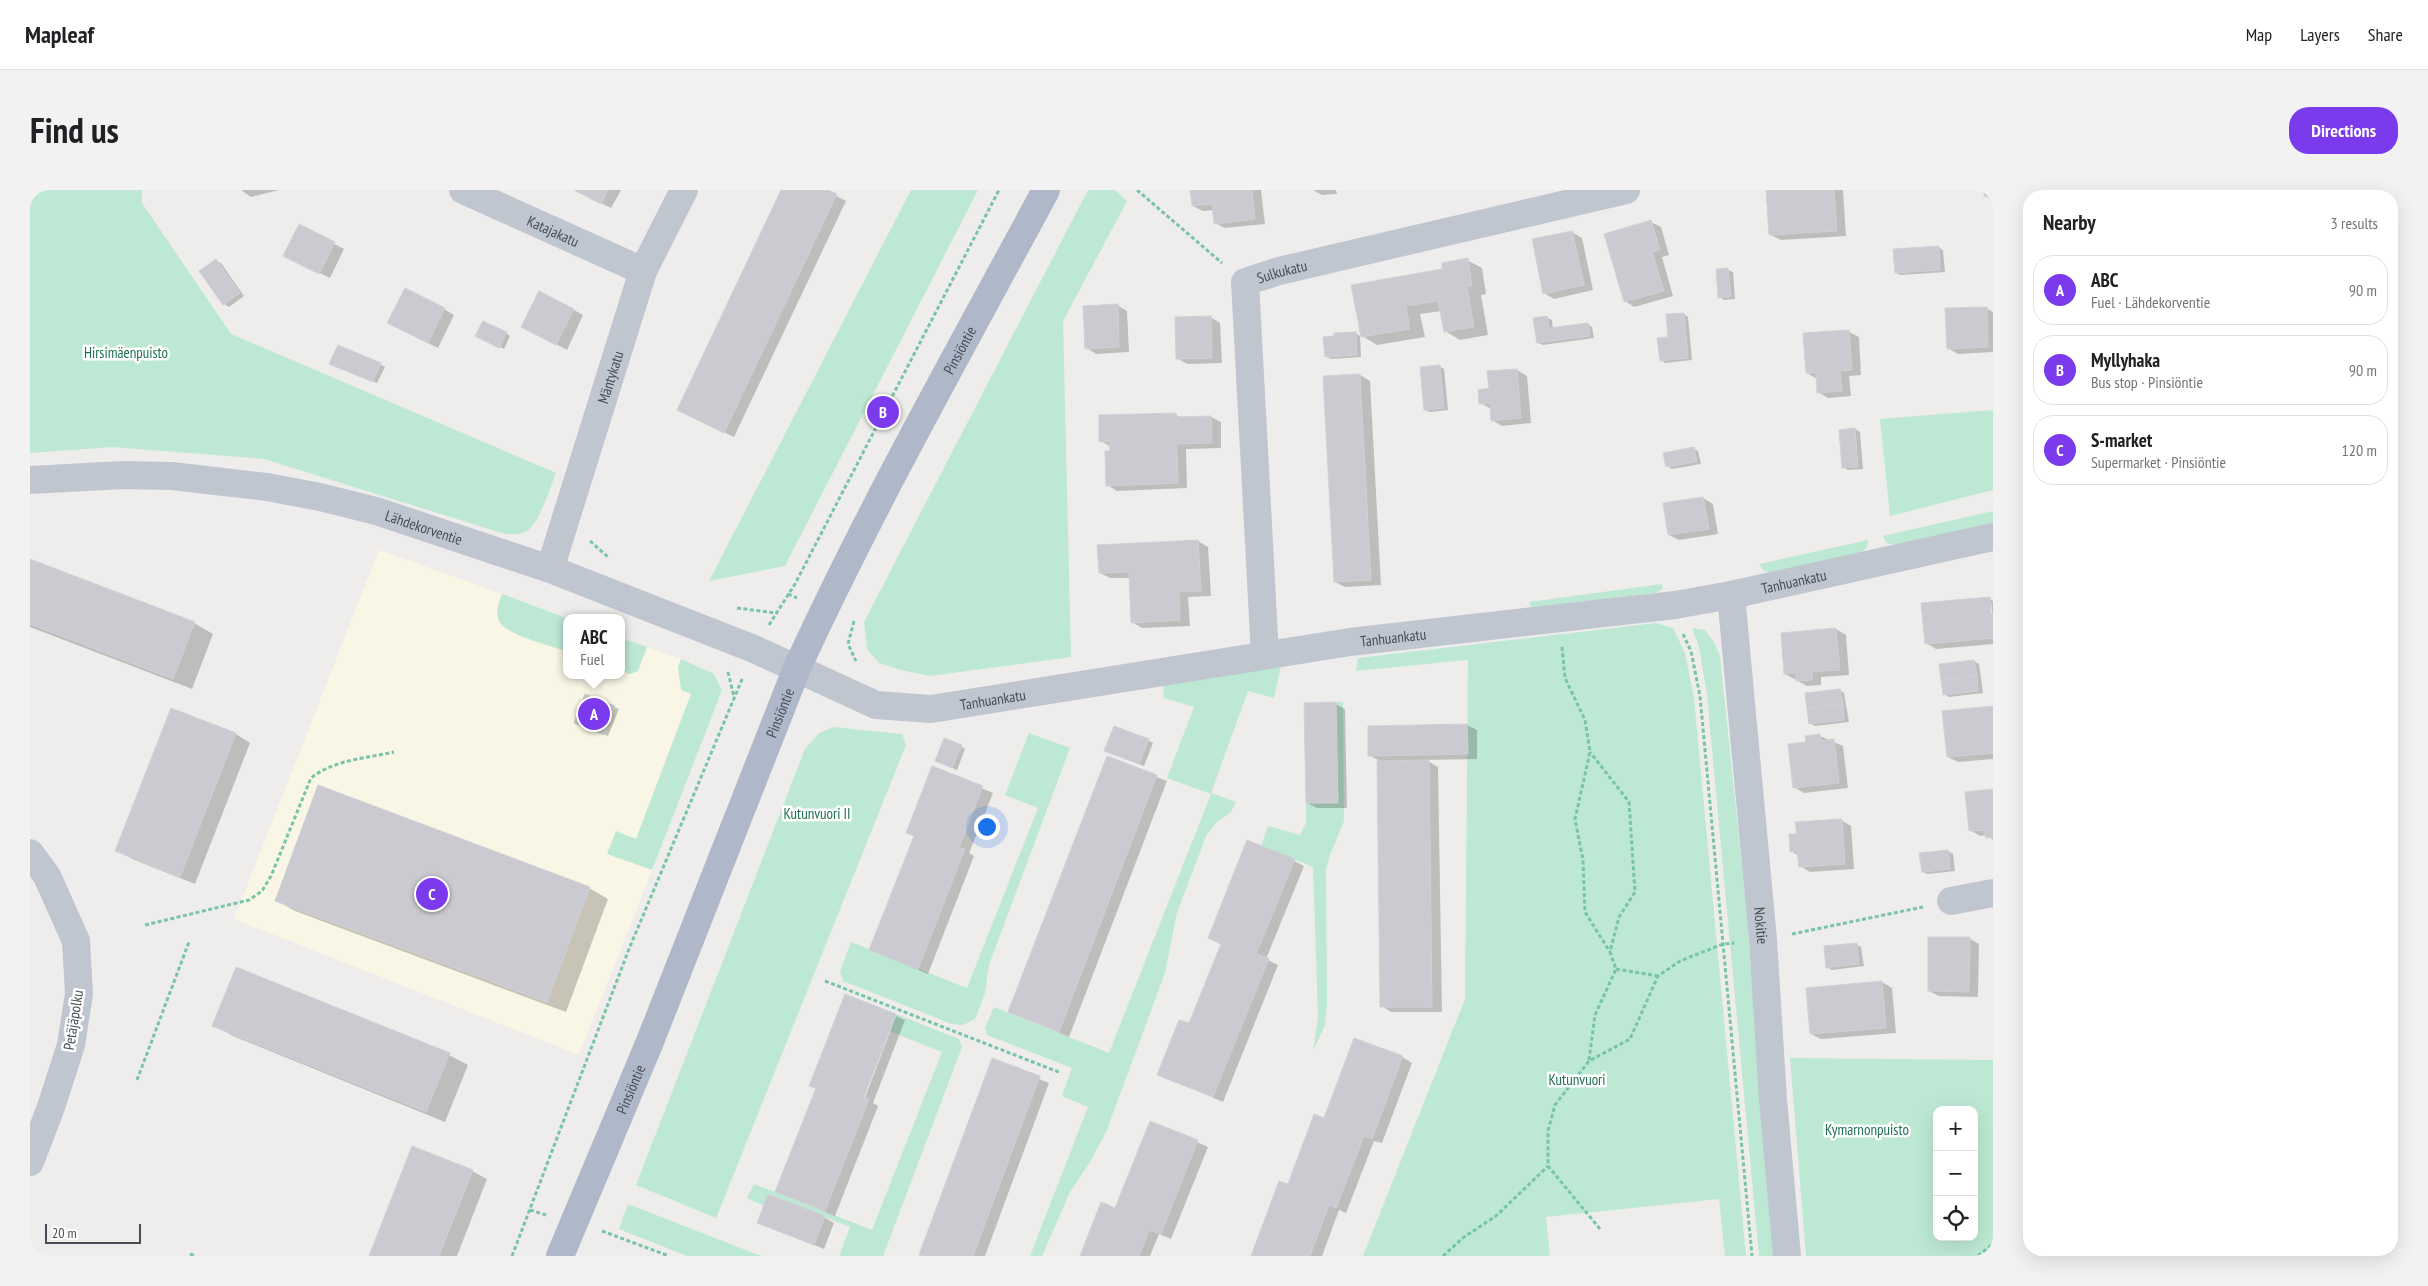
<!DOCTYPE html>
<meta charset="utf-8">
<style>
body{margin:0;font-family:"PT Sans Narrow",sans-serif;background:#f2f2f2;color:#202124}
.controls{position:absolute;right:15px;bottom:15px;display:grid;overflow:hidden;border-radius:10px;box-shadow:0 5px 20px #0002}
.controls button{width:45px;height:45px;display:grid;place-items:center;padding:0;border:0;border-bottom:1px solid #e0e0e0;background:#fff;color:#202124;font:25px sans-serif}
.scale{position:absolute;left:15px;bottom:12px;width:96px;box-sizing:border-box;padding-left:5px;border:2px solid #464d57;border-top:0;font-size:14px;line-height:18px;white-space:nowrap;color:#464d57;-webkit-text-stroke:4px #fff;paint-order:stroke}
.you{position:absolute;left:956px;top:636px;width:18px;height:18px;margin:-12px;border:4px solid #fff;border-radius:50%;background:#1a73e8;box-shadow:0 0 0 8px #1a73e833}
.badge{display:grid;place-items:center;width:32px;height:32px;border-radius:50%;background:#7c3aed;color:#fff;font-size:16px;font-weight:700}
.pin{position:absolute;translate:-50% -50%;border:2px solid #fff;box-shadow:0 1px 5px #0006}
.popup{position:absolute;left:533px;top:424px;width:62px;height:65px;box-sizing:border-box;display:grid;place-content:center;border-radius:10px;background:#fff;filter:drop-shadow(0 1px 4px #0005);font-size:16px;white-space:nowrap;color:#757577}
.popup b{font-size:19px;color:#202124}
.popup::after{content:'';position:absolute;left:50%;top:100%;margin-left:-10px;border:10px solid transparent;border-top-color:#fff}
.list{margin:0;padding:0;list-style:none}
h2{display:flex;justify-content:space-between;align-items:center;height:65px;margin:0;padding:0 20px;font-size:21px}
h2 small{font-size:16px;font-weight:400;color:#757577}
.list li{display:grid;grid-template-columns:32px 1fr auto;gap:15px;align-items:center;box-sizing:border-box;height:70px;margin:0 10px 10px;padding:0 10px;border:1px solid #e0e0e0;border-radius:20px}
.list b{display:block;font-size:19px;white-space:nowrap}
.list p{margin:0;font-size:16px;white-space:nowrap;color:#757577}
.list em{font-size:16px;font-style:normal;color:#757577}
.icon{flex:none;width:28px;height:28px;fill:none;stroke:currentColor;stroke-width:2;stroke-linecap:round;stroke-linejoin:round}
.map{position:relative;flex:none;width:1963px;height:1066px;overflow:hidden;border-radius:20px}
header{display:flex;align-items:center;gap:30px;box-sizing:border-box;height:70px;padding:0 25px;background:#fff;border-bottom:1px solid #e0e0e0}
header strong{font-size:24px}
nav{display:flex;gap:28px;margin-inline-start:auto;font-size:18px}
.intro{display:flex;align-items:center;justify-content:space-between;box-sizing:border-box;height:120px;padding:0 30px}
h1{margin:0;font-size:35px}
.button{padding:12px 22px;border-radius:20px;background:#7c3aed;color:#fff;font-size:18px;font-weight:700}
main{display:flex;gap:30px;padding:0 30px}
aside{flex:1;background:#fff;border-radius:20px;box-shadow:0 5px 20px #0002}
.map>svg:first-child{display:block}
.commercial{fill:#f9f6e5}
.green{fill:#bde9d4;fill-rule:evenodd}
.shadow{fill:#0003;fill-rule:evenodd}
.building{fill:#cacad0;stroke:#d0d1d7}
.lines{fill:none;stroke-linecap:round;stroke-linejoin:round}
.path{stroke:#78c4a8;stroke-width:3;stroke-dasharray:4 2.5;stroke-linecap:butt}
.minor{stroke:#c0c6d0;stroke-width:28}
.major{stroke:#aeb8c9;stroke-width:28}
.labels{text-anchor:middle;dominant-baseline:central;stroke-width:5;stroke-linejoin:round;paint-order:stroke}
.street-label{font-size:15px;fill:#464d57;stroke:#fff}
.park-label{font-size:15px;fill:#1e7152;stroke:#fff}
</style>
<header>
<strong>Mapleaf</strong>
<nav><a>Map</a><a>Layers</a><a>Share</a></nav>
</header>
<div class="intro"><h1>Find us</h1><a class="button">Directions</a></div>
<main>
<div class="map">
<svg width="1963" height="1066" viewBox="0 0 1963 1066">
<rect width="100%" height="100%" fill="#efecec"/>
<path class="commercial" d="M 349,360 L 472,404 L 467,419 L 478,440 L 536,461 L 536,485 L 592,485 L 592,481 L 600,484 L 608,481 L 617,457 L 651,469 L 648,477 L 661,503 L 606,649 L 586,642 L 577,663 L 622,680 L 549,865 L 204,729 Z"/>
<path class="green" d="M 0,0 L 112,0 L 112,13 L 201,144 L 526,283 C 520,297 510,332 498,340 C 491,345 483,344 475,344 L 234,269 L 82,257 L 0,263 Z
M 881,0 L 948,0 L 755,376 L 679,391 Z
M 1058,0 L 1085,0 L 1097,11 L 1033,131 L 1041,467 L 900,486 L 871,480 L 849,473 L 837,459 L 834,432 Z
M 1963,220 L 1963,300 L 1860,326 L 1850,229 Z
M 1963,321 L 1963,333 L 1869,355 L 1856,353 L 1853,346 Z
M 1838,350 L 1837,358 L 1830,363 L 1744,383 L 1734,381 L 1729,374 Z
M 1632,394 L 1633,398 L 1626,403 L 1502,418 L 1499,412 Z
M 472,404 L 536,428 L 536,461 C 522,456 475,445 469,431 C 465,422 469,413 472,404 Z
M 1626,433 L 1643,438 L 1655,463 L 1664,508 L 1716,1066 L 1695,1066 L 1689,1009 L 1516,1027 L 1520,1066 L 1333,1066 L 1435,809 L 1438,470 L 1326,481 L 1328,468 Z
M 1662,438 L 1675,440 L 1684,452 L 1690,466 L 1715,705 L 1745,1066 L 1729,1066 L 1677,505 L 1669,457 Z
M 592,448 L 617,457 L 608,481 L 600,484 L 592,481 Z
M 651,469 L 684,484 L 692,500 L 622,680 L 577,664 L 586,641 L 606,649 L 661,504 L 651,500 L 648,477 Z
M 1251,476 L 1244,508 L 1218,501 L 1181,603 L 1206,612 L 1201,622 L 1188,631 L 1177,644 L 1147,722 L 1135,783 L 1076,942 L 1060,972 L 1040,1002 L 1012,1066 L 1000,1066 L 1058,917 L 1032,906 L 1042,878 L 957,845 L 955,838 L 964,817 L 1079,863 L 1181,604 L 1137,588 L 1164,517 L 1134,508 L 1133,495 Z
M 1306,512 L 1313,512 L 1314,631 L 1300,665 L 1296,679 L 1297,813 L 1295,835 L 1283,861 L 1288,827 L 1283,677 L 1231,656 L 1238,636 L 1270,645 L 1276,633 L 1276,613 L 1308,613 Z
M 804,537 L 872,544 L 876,555 L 686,1028 L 606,995 L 775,559 L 789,543 Z
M 999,543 L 1040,558 L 959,775 L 955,803 L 945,829 L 933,835 L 922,834 L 813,791 L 810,781 L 821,752 L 937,798 L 1008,618 L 975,605 Z
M 866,824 L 929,849 L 932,857 L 853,1066 L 809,1066 L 820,1037 L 739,1004 L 734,1016 L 717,1008 L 724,994 L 842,1040 L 912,862 L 859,841 Z
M 1760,868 L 1963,870 L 1963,1066 L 1776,1066 ZM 1907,920 L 1944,920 L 1944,1047 L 1907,1047 Z
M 598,1014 L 731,1066 L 657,1066 L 589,1039 Z"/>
<path class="shadow" d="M 211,0 L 249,0 L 221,7 Z
M 546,0 L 591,0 L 581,18 Z
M 753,0 L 795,0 L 816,11 L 704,247 L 658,225 Z
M 1162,0 L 1231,0 L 1235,34 L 1195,38 L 1185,33 L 1184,20 L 1173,21 L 1163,16 Z
M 1283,0 L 1306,0 L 1307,4 L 1292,5 Z
M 1737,0 L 1813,0 L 1816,46 L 1751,50 L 1741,45 Z
M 1955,0 L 1963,0 L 1963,10 L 1955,6 Z
M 1621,32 L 1631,37 L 1639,65 L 1632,67 L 1643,106 L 1604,117 L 1595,111 Z
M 270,36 L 314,59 L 300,88 L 265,71 Z
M 1542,42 L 1552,48 L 1563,100 L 1524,109 L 1514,103 Z
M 1908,57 L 1913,60 L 1915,82 L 1871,85 L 1866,83 Z
M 1437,70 L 1452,78 L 1456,104 L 1451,105 L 1458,145 L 1430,150 L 1415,141 L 1411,121 L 1390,124 L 1395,147 L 1347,155 L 1332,146 L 1414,80 Z
M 186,71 L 191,73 L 214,106 L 199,117 L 194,114 L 171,81 Z
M 1687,80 L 1698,80 L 1703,82 L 1705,109 L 1694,110 L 1690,107 Z
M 1087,115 L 1097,121 L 1099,162 L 1066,164 L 1057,158 Z
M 1956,118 L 1963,122 L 1963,162 L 1928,164 L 1918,158 Z
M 414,119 L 424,125 L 408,158 L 368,138 Z
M 544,120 L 553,125 L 537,160 L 501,141 Z
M 1654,124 L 1658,127 L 1662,170 L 1635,173 L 1631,170 L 1639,148 Z
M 1180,127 L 1190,133 L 1192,173 L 1157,174 L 1147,168 Z
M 1517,128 L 1522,130 L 1523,139 L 1558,134 L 1562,137 L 1564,148 L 1513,155 L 1508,153 Z
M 1819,142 L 1829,147 L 1831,185 L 1819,186 L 1821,206 L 1798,208 L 1788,202 L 1787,189 L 1777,183 Z
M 476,143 L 480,146 L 474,159 L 451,148 Z
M 1325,143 L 1330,146 L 1331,167 L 1301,169 L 1296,166 Z
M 350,174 L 355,177 L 347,193 L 306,176 Z
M 1409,176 L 1414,179 L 1418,220 L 1400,222 L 1395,220 Z
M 1487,180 L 1497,186 L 1501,233 L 1472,236 L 1462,230 L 1461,219 L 1451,213 L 1460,200 Z
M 1330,185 L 1340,191 L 1351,395 L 1315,397 L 1305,392 L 1295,187 Z
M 1145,224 L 1151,228 L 1181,227 L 1191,232 L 1191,258 L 1156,259 L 1157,298 L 1087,301 L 1077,295 L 1081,257 L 1071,251 Z
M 1825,239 L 1830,242 L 1833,279 L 1818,280 L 1813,277 Z
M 1664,259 L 1668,261 L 1671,274 L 1642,279 L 1637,276 Z
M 1673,308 L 1683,314 L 1688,344 L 1649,350 L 1639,345 Z
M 1168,351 L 1178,357 L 1181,406 L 1158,407 L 1160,436 L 1112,438 L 1102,432 L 1100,388 L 1080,388 L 1070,383 L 1069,356 Z
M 0,370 L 164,433 L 183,444 L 162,499 L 0,437 Z
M 1959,408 L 1963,411 L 1963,454 L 1906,459 L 1896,453 ZM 1959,413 L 1961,413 L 1963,430 L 1960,430 Z
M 1806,439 L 1816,445 L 1819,485 L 1791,487 L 1791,495 L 1777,496 L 1755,484 Z
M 1944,471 L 1949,474 L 1953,503 L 1919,507 L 1914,504 Z
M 1810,500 L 1814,503 L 1819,532 L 1785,536 L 1780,533 Z
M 1305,514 L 1315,519 L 1317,618 L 1287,618 L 1277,613 Z
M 584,517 L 589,519 L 578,546 L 545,533 Z
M 1963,518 L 1963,569 L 1928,572 L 1918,567 Z
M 142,519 L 206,544 L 220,553 L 165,694 L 102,669 L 87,660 Z
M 1437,535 L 1447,540 L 1447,569 L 1396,570 L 1408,577 L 1412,822 L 1361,822 L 1352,816 L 1348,570 L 1339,565 L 1339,537 Z
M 1790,546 L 1813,556 L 1818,598 L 1774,603 L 1764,597 L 1777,553 Z
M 1118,550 L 1123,553 L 1114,576 L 1080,563 Z
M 931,556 L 935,559 L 927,580 L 906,571 Z
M 1078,568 L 1137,591 L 1039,847 L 980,822 Z
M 903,578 L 963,603 L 939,663 L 944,666 L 898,784 L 840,760 L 885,647 Z
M 1963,600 L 1963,650 L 1957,645 L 1950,646 L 1940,640 Z
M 1811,630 L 1821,636 L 1824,679 L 1780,682 L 1770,676 L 1769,666 L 1761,661 L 1768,645 Z
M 1918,661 L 1923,664 L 1925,681 L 1898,684 L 1893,682 L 1891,664 Z
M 1264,671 L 1274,676 L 1236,769 L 1248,775 L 1193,912 L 1129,884 L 1160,835 L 1192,755 L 1179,748 Z
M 559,698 L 578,709 L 536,822 L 265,721 L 246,710 Z
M 1939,748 L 1949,754 L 1948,807 L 1909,806 L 1899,801 Z
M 1826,754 L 1831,757 L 1834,776 L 1802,780 L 1797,777 Z
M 207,778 L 419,865 L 438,875 L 415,932 L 203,846 L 184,835 Z
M 1852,792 L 1862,798 L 1866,843 L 1791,849 L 1781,844 Z
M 866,826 L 875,830 L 843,913 L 848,916 L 805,1026 L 747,1001 L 787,899 L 781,895 L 833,913 Z
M 1372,867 L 1382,873 L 1352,953 L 1344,951 L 1316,1023 L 1309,1020 L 1292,1066 L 1222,1066 L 1295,930 Z
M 963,870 L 1019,893 L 955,1066 L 894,1066 Z
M 1121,932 L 1178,957 L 1141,1049 L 1129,1044 L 1120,1066 L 1051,1066 L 1086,1019 Z
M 442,981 L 457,989 L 427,1066 L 340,1066 Z
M 794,1027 L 804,1033 L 794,1059 L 729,1032 Z"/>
<path class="building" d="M 544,0 L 578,0 L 571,14 Z
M 751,0 L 798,0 L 807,4 L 694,243 L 647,220 Z
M 1160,0 L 1222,0 L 1225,29 L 1184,34 L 1182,14 L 1162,16 Z
M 1736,0 L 1804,0 L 1807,41 L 1739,45 Z
M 1954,0 L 1963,0 L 1963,6 L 1954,6 Z
M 1621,30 L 1630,60 L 1622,62 L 1634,101 L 1594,112 L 1574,44 Z
M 269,34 L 305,52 L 289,84 L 253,66 Z
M 1542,41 L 1554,95 L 1513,104 L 1502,49 Z
M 1909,56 L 1910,80 L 1865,83 L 1863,59 Z
M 1438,68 L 1442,96 L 1437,97 L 1444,137 L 1414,142 L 1408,111 L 1376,116 L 1380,139 L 1331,147 L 1321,95 L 1412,79 L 1412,73 Z
M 186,69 L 210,103 L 193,115 L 169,81 Z
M 1698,78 L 1701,107 L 1688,108 L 1686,79 Z
M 375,98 L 415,118 L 398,153 L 357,133 Z
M 509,101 L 544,119 L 526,155 L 491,137 Z
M 1088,114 L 1089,157 L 1055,159 L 1053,116 Z
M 1957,117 L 1958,157 L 1917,159 L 1915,118 Z
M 1654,123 L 1658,168 L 1630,171 L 1627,148 L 1638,147 L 1636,124 Z
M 1181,126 L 1182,168 L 1146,169 L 1145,127 Z
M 1517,126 L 1519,138 L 1558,133 L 1560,146 L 1507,153 L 1503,128 Z
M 453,131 L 477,142 L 469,158 L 445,146 Z
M 1819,140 L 1822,180 L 1810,181 L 1812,201 L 1787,203 L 1786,183 L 1776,183 L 1773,143 Z
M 1326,142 L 1327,165 L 1295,167 L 1293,147 L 1304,146 L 1304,143 Z
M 308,155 L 351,173 L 343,192 L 299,174 Z
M 1410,175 L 1414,218 L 1394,220 L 1390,177 Z
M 1487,179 L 1491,228 L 1461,231 L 1460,213 L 1449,214 L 1448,200 L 1459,198 L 1457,181 Z
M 1330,184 L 1341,390 L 1304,392 L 1293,186 Z
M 1146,223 L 1145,227 L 1181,226 L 1182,253 L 1147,254 L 1148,293 L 1076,296 L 1075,261 L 1080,261 L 1079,251 L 1069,252 L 1069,225 Z
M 1825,238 L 1828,277 L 1812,278 L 1809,240 Z
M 1664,257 L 1667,272 L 1636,277 L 1633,263 Z
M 1673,307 L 1679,339 L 1638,345 L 1633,313 Z
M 1168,350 L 1171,401 L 1149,402 L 1150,430 L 1101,433 L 1099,382 L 1069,383 L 1067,355 Z
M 0,369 L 165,432 L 143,489 L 0,434 Z
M 1960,407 L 1961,424 L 1963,424 L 1963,448 L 1895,454 L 1891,413 Z
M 1806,438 L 1810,480 L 1782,482 L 1782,490 L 1766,491 L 1766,483 L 1754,484 L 1751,443 Z
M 1944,470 L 1947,485 L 1911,490 L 1909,474 Z
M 1947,485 L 1948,501 L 1913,505 L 1911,490 Z
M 1810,499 L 1813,514 L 1777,519 L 1775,503 Z
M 555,504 L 585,516 L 574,545 L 544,533 Z
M 1306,512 L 1308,613 L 1276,613 L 1274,513 Z
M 1813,514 L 1814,530 L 1779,534 L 1777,519 Z
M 1963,516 L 1963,563 L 1917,567 L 1912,521 Z
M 141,518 L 206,543 L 150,687 L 85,661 Z
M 1437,534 L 1438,564 L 1338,566 L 1338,536 Z
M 1084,536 L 1119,549 L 1109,574 L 1074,561 Z
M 1790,544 L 1791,551 L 1804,549 L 1809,593 L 1763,598 L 1758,554 L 1776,552 L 1775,546 Z
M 914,548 L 932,555 L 922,578 L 905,571 Z
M 1077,566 L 1127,585 L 1029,842 L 978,822 Z
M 1399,570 L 1402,817 L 1350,817 L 1347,571 Z
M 902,576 L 953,596 L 929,658 L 935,659 L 888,779 L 839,760 L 884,646 L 876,643 Z
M 288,595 L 560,697 L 517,812 L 245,711 Z
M 1963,599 L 1963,647 L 1956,648 L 1955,640 L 1939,641 L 1935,602 Z
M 1812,629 L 1815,674 L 1769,677 L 1767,661 L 1760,662 L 1759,644 L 1767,644 L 1765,632 Z
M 1217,650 L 1265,669 L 1226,764 L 1239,768 L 1183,907 L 1127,885 L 1149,830 L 1159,833 L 1191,754 L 1178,748 Z
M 1918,660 L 1920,679 L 1892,682 L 1889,663 Z
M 1898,747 L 1940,747 L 1939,802 L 1898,801 Z
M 1827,753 L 1829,774 L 1796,778 L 1794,756 Z
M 206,777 L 420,863 L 396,922 L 182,836 Z
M 1852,791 L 1856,838 L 1780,844 L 1776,798 Z
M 815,804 L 866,824 L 834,907 L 839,909 L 795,1021 L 745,1002 L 786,898 L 779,896 Z
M 1324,848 L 1373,866 L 1342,949 L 1334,946 L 1306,1018 L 1299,1015 L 1280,1066 L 1221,1066 L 1249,991 L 1258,994 L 1284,924 L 1294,928 Z
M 962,868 L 1010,886 L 943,1066 L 893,1066 L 889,1065 Z
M 1120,931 L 1168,950 L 1131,1044 L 1119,1040 L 1109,1066 L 1050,1066 L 1071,1012 L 1085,1018 Z
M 382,956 L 443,980 L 409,1066 L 339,1066 Z
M 738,1004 L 795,1026 L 784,1055 L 727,1033 Z"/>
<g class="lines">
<path class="path" d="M 1107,0 L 1192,73
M 560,351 L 578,367
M 758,404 L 767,408
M 707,418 L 746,423
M 824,431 L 818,454 L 826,471
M 739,435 L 765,394 L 969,0
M 1653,444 L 1661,461 L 1670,506 L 1722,1066
M 1532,457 L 1535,488 L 1555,530 L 1560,562 L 1545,629 L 1553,670 L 1555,722 L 1580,762
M 698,482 L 704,507
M 115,735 L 219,710 L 232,701 L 241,686 L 281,588 C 303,570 337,568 364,562
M 1762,744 L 1893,717
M 1586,779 L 1628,786
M 795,791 L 1031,883
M 1559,870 L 1565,825 L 1586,779 L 1580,762 L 1589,727 L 1605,702 L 1599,612 L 1560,562
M 107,890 L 159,752
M 500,1020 L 516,1025
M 1570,1039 L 1518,976 L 1518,941 L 1525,915 L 1559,871 L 1600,849 L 1628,786 L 1650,771 L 1693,754 L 1704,753
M 572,1041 L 639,1066
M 160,1064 L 165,1066
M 482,1066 L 599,759 L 713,487
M 1413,1066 L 1434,1047 L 1466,1026 L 1518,976
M 1948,1066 L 1963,1054"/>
<g class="minor">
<path id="s1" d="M 433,0 L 613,81"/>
<path id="s2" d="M 0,290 L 93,285 L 142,286 L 237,297 L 290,307 L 346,321 L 520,379 L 724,459 L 846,515 L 901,519 L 1320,452 L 1645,415 L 1701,405 L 1963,347"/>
<path id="s3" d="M 520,379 L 613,81 L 654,0"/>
<path id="s4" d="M 1701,405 L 1733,750 L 1743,910 L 1757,1066"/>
<path id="s5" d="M 1235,465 L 1215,92 L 1249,81 L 1596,0"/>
<path d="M 0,663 L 17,686 L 46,751 L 49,804 L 41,855 L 21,917 L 0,972"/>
<path d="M 1921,711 L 1963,703"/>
</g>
<path class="major" id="s6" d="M 530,1066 L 619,854 L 767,478 C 842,315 931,158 1016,0"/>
</g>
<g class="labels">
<g class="street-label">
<text stroke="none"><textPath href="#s1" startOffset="99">Katajakatu</textPath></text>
<text stroke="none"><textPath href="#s5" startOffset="412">Sulkukatu</textPath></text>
<text stroke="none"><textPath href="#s6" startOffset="991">Pinsiöntie</textPath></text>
<text stroke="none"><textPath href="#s3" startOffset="201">Mäntykatu</textPath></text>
<text stroke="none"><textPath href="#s2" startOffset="400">Lähdekorventie</textPath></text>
<text stroke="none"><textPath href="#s2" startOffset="1814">Tanhuankatu</textPath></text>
<text stroke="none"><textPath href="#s2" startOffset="1409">Tanhuankatu</textPath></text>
<text stroke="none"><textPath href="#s2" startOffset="1004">Tanhuankatu</textPath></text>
<text stroke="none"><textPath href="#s6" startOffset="586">Pinsiöntie</textPath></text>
<text stroke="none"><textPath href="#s4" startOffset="332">Nokitie</textPath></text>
<text transform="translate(43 830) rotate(-81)">Petäjäpolku</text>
<text stroke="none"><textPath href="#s6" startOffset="181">Pinsiöntie</textPath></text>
</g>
<g class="park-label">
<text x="96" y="162">Hirsimäenpuisto</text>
<text x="787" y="623">Kutunvuori II</text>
<text x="1547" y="889">Kutunvuori</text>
<text x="1837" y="939">Kymarnonpuisto</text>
</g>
</g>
</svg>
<div class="controls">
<button>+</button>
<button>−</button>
<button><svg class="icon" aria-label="locate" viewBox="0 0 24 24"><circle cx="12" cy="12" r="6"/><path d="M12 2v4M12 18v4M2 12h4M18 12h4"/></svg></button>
</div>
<div class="scale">20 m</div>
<div class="you"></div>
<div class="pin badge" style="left:564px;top:524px">A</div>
<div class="popup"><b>ABC</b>Fuel</div>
<div class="pin badge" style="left:853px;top:222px">B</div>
<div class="pin badge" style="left:402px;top:704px">C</div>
</div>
<aside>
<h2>Nearby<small>3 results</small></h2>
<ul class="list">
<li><span class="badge">A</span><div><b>ABC</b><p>Fuel · Lähdekorventie</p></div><em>90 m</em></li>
<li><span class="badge">B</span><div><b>Myllyhaka</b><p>Bus stop · Pinsiöntie</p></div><em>90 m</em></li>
<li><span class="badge">C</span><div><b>S-market</b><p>Supermarket · Pinsiöntie</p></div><em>120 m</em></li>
</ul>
</aside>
</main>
